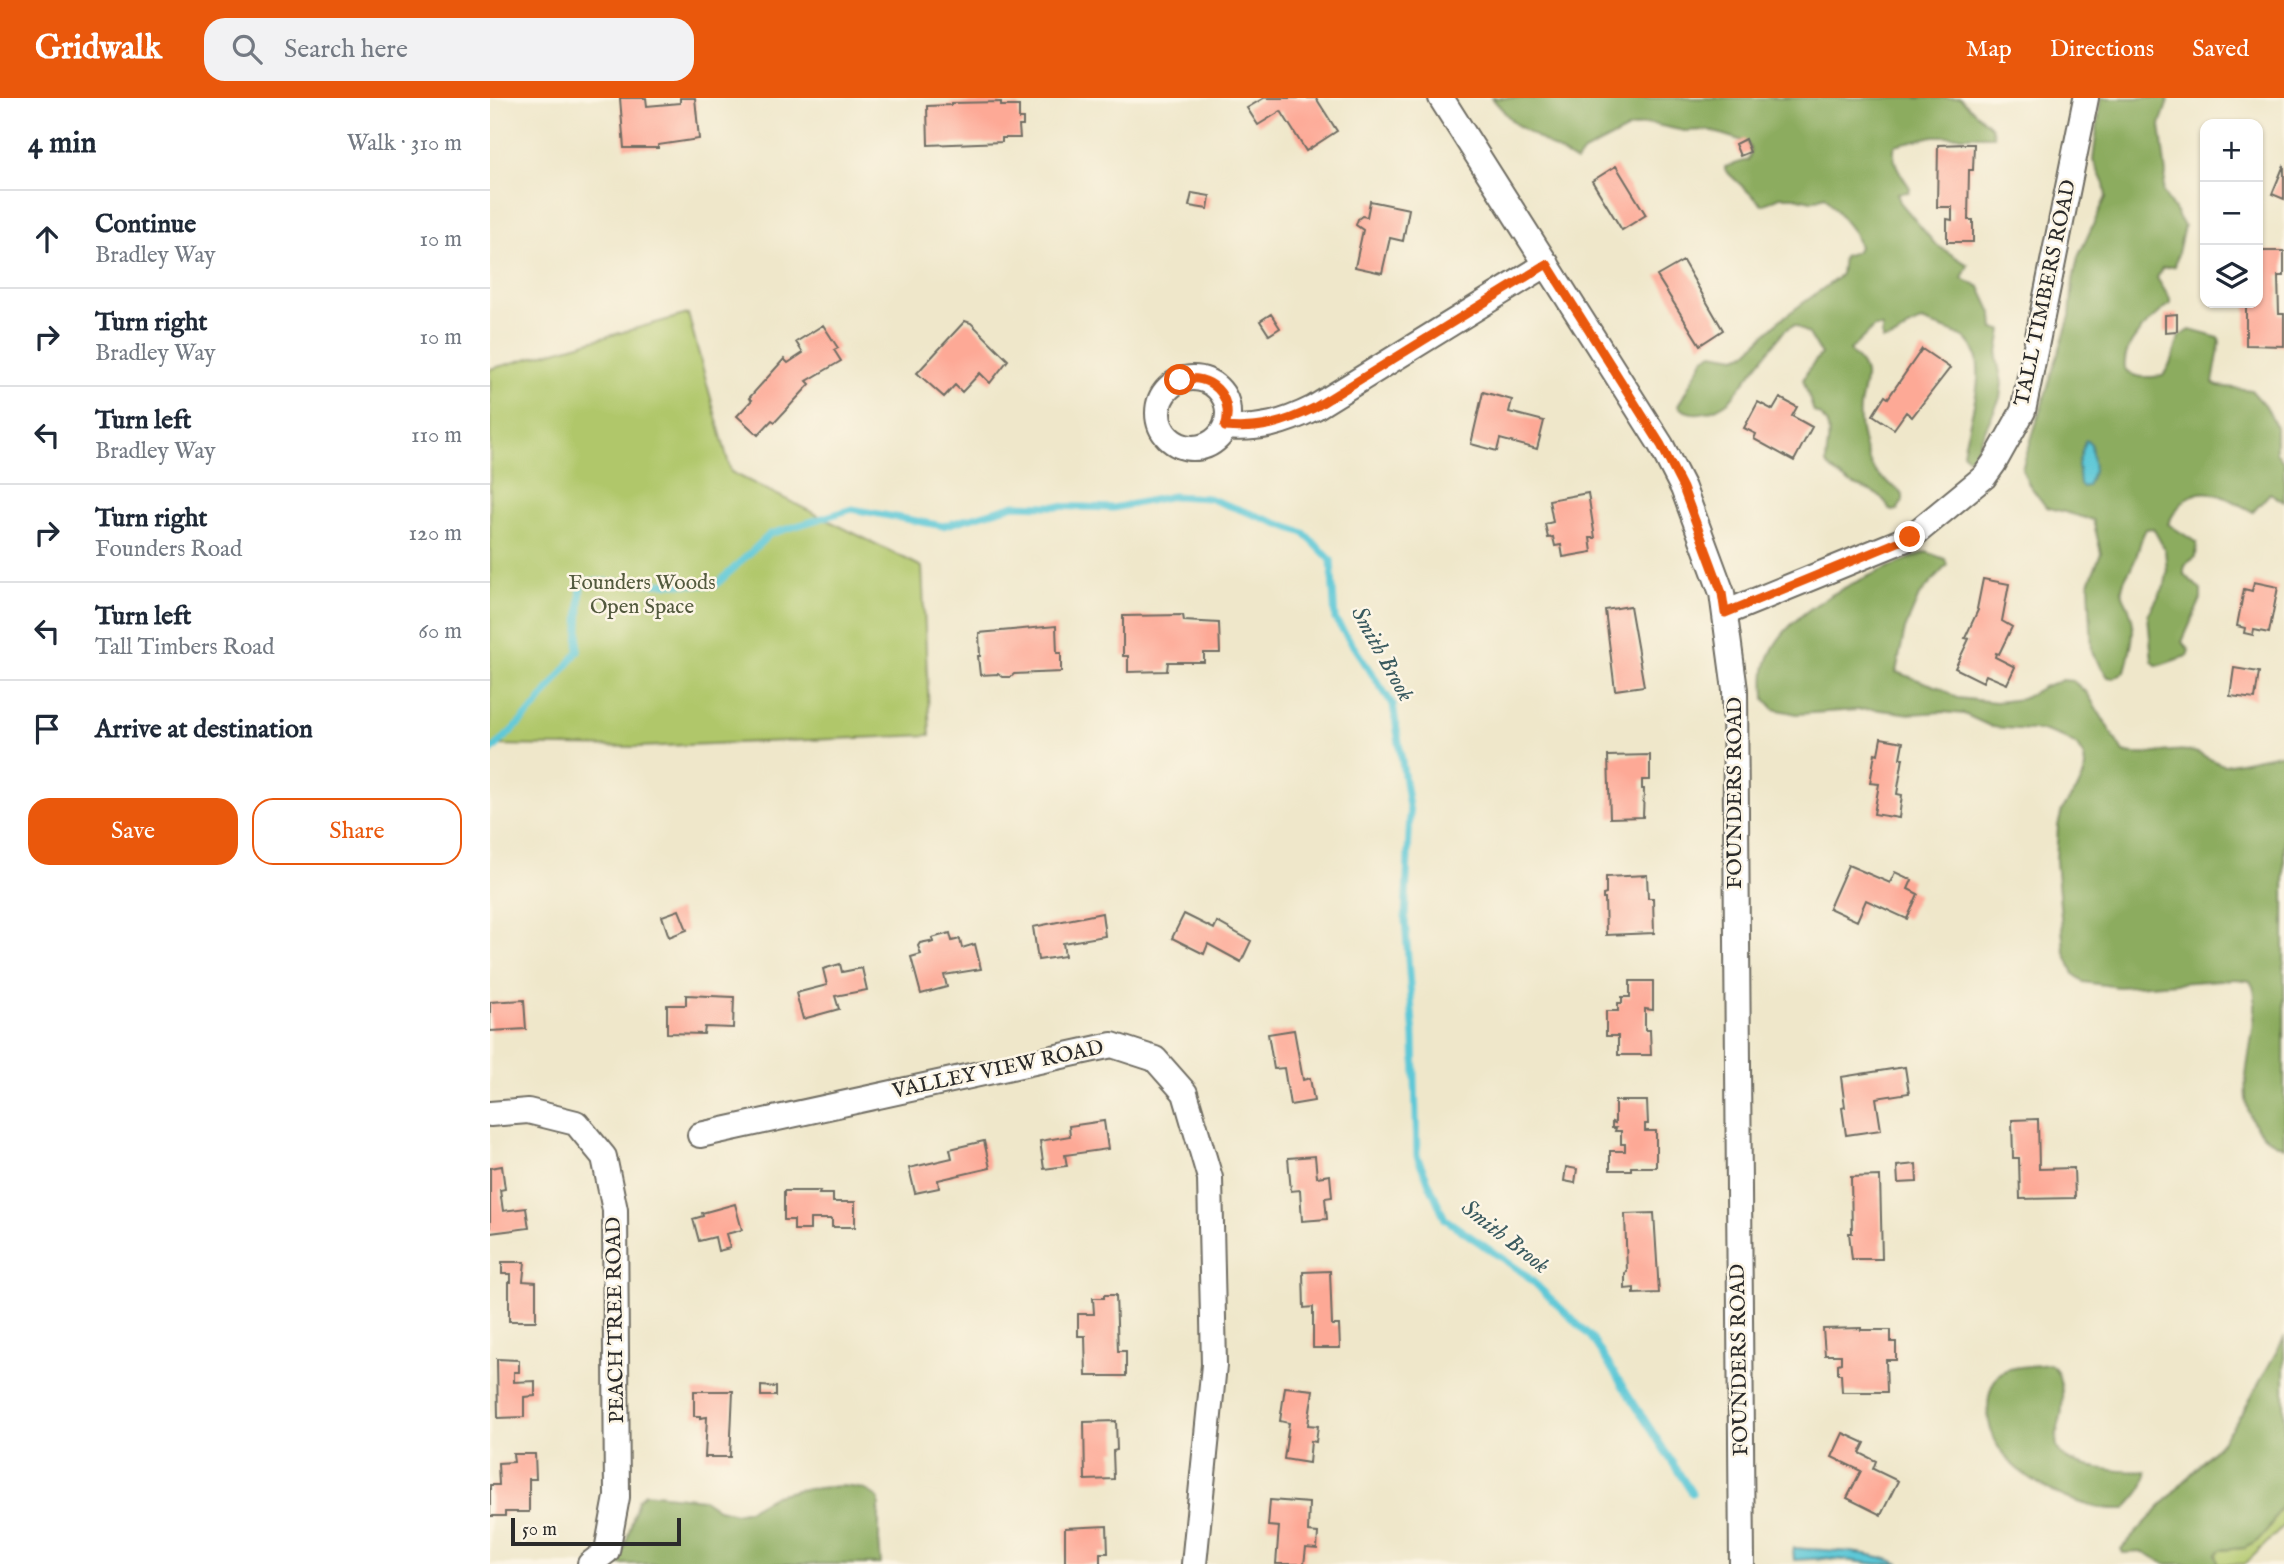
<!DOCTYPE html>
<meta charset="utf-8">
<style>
body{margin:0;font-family:"IM FELL English",serif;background:#f2f2f3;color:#1f2937}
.controls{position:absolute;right:21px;top:21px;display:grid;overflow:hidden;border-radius:14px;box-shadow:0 2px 5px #0004}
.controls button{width:63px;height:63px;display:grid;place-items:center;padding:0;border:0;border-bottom:2px solid #e0e1e3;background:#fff;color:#1f2937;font:35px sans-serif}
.scale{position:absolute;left:21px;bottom:18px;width:170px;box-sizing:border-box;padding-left:7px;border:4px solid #2b2b2b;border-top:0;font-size:19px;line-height:24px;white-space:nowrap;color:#2b2b2b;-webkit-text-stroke:5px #fcf5e5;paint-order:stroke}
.stop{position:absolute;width:21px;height:21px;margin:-16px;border:5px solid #ea580c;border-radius:50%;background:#fff}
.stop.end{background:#ea580c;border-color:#fff;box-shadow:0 2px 7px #0008}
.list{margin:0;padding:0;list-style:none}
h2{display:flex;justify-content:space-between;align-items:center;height:91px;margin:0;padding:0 28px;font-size:30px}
h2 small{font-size:23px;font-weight:400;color:#747a83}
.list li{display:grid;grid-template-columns:46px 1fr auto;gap:21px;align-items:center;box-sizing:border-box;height:98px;padding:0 28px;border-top:2px solid #e0e1e3}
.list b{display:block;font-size:26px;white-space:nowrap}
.list p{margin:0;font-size:23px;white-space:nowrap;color:#747a83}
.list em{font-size:23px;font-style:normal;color:#747a83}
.actions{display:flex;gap:14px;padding:21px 28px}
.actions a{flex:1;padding:16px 0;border:2px solid #ea580c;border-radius:21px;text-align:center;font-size:24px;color:#ea580c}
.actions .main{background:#ea580c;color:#fff}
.icon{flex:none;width:38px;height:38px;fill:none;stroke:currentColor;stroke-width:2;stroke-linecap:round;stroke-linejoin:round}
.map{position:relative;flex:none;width:1794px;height:1466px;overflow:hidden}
header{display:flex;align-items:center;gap:42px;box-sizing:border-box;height:98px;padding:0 35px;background:#ea580c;color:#fff}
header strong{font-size:33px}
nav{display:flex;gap:38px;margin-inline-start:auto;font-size:24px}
.search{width:490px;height:63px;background:#f2f2f3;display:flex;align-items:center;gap:18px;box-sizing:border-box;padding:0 24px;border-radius:21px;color:#747a83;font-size:26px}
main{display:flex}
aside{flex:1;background:#fff}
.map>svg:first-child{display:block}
.green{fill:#b0c76b;stroke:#6e794b;stroke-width:2}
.forest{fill:#8cac5f;stroke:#5c6c45;stroke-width:2}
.water{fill:#5dc8d7;stroke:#447a81;stroke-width:2}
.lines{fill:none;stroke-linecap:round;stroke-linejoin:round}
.stream{stroke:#5dc8d7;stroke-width:7}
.building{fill:#fda996}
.street-casing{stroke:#706d63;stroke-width:28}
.street{stroke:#fff;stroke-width:24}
.route{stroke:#ea580c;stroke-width:9}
.labels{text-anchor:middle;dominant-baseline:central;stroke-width:5;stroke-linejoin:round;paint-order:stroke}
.street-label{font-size:21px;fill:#2b2b2b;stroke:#fcf5e5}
.park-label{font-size:21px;fill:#535a3e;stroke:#fcf5e5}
.water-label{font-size:23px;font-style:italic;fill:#3a5a5f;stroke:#fcf5e5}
</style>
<header>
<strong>Gridwalk</strong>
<div class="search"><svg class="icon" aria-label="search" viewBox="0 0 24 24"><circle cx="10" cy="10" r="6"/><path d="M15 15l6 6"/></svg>Search here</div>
<nav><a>Map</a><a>Directions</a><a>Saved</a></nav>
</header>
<main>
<aside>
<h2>4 min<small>Walk · 310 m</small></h2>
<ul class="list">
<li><svg class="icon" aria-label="ahead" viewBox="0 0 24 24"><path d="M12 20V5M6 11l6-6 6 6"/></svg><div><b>Continue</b><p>Bradley Way</p></div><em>10 m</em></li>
<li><svg class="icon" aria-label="right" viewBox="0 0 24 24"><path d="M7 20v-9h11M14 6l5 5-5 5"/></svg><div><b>Turn right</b><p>Bradley Way</p></div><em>10 m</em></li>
<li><svg class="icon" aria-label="left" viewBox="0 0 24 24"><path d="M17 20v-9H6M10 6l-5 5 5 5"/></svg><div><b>Turn left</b><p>Bradley Way</p></div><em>110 m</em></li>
<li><svg class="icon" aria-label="right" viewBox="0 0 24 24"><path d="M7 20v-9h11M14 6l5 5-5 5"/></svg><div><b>Turn right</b><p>Founders Road</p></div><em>120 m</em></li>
<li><svg class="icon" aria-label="left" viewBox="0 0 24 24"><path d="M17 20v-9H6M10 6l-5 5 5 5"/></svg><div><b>Turn left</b><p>Tall Timbers Road</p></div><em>60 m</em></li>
<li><svg class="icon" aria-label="arrive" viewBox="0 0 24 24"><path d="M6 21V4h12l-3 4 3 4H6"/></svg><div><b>Arrive at destination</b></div></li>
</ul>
<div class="actions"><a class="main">Save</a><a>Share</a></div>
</aside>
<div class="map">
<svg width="1794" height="1466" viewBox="0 0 1794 1466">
<rect width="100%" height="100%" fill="#fcf5e5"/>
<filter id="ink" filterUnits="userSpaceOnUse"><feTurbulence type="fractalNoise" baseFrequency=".0143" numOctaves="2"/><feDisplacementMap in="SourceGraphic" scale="14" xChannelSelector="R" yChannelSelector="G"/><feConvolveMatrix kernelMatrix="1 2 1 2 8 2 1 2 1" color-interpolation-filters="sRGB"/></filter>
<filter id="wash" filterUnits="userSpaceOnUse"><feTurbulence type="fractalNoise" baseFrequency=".00686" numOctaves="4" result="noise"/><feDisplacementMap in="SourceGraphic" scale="28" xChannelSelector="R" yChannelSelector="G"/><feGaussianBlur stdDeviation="1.57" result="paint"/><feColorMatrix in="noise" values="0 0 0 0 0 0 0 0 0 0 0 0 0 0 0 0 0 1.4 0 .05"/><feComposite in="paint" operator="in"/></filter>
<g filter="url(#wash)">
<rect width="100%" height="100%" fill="#efe7ca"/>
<path class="green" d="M 198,216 L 241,374 L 432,469 L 440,637 L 149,649 L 0,647 L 0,271 Z
M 1794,1404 L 1794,1428 L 1755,1466 L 1728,1466 L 1726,1456 L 1730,1452 L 1755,1450 L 1777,1433 Z"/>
<path class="forest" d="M 1002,0 L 1470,0 L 1501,29 L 1504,38 L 1443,38 L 1405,47 C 1400,64 1412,77 1420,90 L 1419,94 L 1407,95 L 1410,104 L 1445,146 L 1478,167 L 1472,181 L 1490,189 L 1503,217 L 1504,231 L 1512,232 L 1507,261 L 1512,285 L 1510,300 L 1485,354 L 1478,360 L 1473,355 C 1477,326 1502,267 1478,243 C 1467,233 1446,229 1432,223 C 1416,226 1409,243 1392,242 L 1392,229 L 1384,229 L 1360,252 L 1361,255 C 1384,275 1373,284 1370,309 C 1368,327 1375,357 1384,372 C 1391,383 1406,387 1413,397 L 1413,403 L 1407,412 L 1402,413 L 1399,411 C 1393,393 1372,392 1358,384 C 1350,380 1343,372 1336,366 C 1336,346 1347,324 1324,314 L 1313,282 L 1318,272 L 1331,256 L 1319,236 L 1304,227 L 1295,232 L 1240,302 C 1226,313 1202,322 1188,308 L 1214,260 L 1223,255 L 1246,259 L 1255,256 L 1290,222 L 1346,181 L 1351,176 L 1353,158 L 1366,154 L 1369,149 L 1364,135 L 1335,98 L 1321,103 L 1305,99 L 1290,99 L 1272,107 L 1269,104 L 1235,72 L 1235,69 L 1258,62 C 1262,55 1261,49 1256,44 L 1218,32 L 1194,33 L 1162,26 L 1151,27 L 1138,31 L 1094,54 L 1086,64 L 1024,25 Z
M 1611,0 L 1679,0 L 1670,27 L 1676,76 L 1673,94 L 1694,128 L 1685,168 L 1672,170 L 1667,180 L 1680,201 L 1680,206 C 1662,221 1631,244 1635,271 C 1644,282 1660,279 1673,278 L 1683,260 L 1689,239 L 1700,232 L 1729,240 L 1730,244 L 1723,285 L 1728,288 L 1761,292 L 1777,310 L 1786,329 L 1786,354 L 1794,365 L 1794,404 L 1780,395 L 1763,414 C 1725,393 1701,379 1678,426 L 1707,445 L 1706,459 C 1698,464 1693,466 1694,476 L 1711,492 L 1711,501 L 1692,544 L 1699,552 L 1697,558 L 1667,568 L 1662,563 L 1658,517 L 1675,487 L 1677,474 L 1675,452 L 1663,430 L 1656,431 C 1650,441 1649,452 1645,462 C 1641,473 1632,480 1632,492 C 1632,500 1638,506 1640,513 C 1647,531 1640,555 1635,573 L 1624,580 L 1618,579 L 1602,554 L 1599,485 L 1611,455 L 1603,422 L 1556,409 L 1538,385 L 1532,371 L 1580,218 L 1583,183 L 1588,159 L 1616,99 L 1614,86 L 1603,62 Z
M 1436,454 L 1455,461 L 1457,467 L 1429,498 L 1415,531 L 1406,574 L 1451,590 L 1467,600 L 1506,604 L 1532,601 L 1553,589 L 1572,582 L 1583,583 L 1597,595 L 1633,654 C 1654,661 1677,650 1699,653 C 1713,654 1722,665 1735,667 L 1794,655 L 1794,1049 C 1731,1024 1764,959 1765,909 C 1765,899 1766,892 1760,883 L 1746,881 L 1629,889 L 1593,884 L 1584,876 L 1574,852 L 1566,763 L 1568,728 L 1572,712 L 1588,690 L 1594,677 L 1595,669 L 1594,659 L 1587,648 L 1573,639 L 1555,633 L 1502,629 L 1474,616 L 1452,614 L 1421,616 L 1383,611 L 1307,616 L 1284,611 L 1275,601 C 1275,591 1273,578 1276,568 C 1292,507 1384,476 1436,454 Z
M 1794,1240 L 1794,1404 L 1777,1433 L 1764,1446 L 1755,1450 L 1730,1452 L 1726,1456 L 1728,1466 L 1675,1466 L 1654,1454 L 1633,1455 L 1631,1451 L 1731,1344 L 1753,1314 Z
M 1559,1266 C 1572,1271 1573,1297 1572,1310 C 1572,1325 1559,1343 1572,1357 C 1584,1370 1639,1375 1656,1373 C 1658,1389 1644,1400 1635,1411 C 1606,1412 1582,1404 1558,1391 C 1520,1371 1493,1345 1499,1298 C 1501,1289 1506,1276 1516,1272 C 1528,1268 1545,1268 1559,1266 Z
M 350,1388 C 365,1389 380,1390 389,1402 L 389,1442 L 391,1466 L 127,1466 L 135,1448 L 148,1402 L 155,1395 L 213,1401 L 228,1411 L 245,1415 L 258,1412 L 285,1397 L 307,1392 Z"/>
<path class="water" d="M 1597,342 L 1601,346 L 1604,372 L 1597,388 L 1593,389 L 1590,387 L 1588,366 L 1595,343 Z
M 1303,1450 C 1337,1453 1379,1452 1410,1466 L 1387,1466 L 1338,1460 L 1304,1462 Z"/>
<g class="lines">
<path class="stream" d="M 0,654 L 45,610 L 88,553 L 91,483 L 226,487 L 280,436 L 362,411 L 453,428 L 525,407 L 623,410 L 683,398 L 718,400 L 814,435 L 841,462 L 845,521 L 903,607 L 920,715 L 915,821 L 924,940 L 927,1058 L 955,1121 L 1035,1176 L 1101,1239 L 1202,1395"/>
</g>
<g id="blocks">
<path class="building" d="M 130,0 L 156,0 L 157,8 L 190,5 L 190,0 L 205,0 L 209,41 L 168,47 L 168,50 L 134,50 Z
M 774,0 L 826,0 L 847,33 L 816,53 L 791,13 L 768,27 L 757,10 Z
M 511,4 L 511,8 L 529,8 L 529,21 L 533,21 L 533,28 L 529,28 L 530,40 L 512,40 L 512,44 L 438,47 L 437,8 L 461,7 L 461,5 Z
M 1255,41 L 1260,54 L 1250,58 L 1245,46 Z
M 1476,46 L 1484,46 L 1483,72 L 1479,72 L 1478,122 L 1483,122 L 1483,144 L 1457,144 L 1457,121 L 1462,122 L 1462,109 L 1447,109 L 1448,47 Z
M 1794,67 L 1794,101 L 1782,96 Z
M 1126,68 L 1156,117 L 1132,132 L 1102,83 Z
M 702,95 L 720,98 L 718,111 L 699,108 Z
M 880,103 L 919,111 L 913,143 L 900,140 L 892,175 L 865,169 L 873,132 L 866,127 L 868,121 L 872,118 L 877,119 Z
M 1768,153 L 1794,153 L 1794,178 L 1788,178 L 1789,216 L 1794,216 L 1794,248 L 1756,247 L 1756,205 L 1768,205 Z
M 1193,163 L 1233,232 L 1210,247 L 1167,178 Z
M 781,216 L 790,230 L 779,237 L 770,223 Z
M 1687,216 L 1687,233 L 1675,234 L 1675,217 Z
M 475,223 L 481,225 L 518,262 L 500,285 L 490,275 L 472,294 L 465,287 L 454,299 L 427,275 Z
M 333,227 L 348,250 L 344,252 L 351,263 L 317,283 L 320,286 L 285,324 L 282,322 L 268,337 L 247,318 L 262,302 L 259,300 L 294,261 L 298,265 L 313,255 L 306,244 Z
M 1432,251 L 1460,270 L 1422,319 L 1416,314 L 1404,331 L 1383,317 L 1395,298 L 1398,300 Z
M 993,294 L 1022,302 L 1019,314 L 1054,323 L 1047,351 L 1010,341 L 1007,353 L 981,346 Z
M 1290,300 L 1307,309 L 1302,318 L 1322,329 L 1304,363 L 1264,341 L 1266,336 L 1254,330 L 1268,304 L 1283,312 Z
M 1098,395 L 1105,440 L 1100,440 L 1102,454 L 1073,459 L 1071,447 L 1065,448 L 1063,439 L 1058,440 L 1055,426 L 1063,424 L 1059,402 Z
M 1493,481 L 1519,486 L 1512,523 L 1522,529 L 1509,556 L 1506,555 L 1505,559 L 1525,569 L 1517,586 L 1496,577 L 1493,584 L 1465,570 L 1479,541 L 1475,540 L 1488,512 L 1487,511 Z
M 1764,484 L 1788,489 L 1779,535 L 1764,532 L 1763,537 L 1754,535 L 1755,530 L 1747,528 L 1754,491 L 1762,493 Z
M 1140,508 L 1154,588 L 1125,592 L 1115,512 Z
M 693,517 L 694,523 L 729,525 L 730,555 L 714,555 L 714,564 L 678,564 L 677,573 L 638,574 L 638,558 L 633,558 L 633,518 Z
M 566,528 L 567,555 L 571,555 L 571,574 L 524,576 L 521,579 L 512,579 L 508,576 L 490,577 L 488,558 L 490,558 L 489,535 Z
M 1744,570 L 1769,574 L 1765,601 L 1740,598 Z
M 1391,640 L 1413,644 L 1410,660 L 1413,660 L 1407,696 L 1412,697 L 1409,720 L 1384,716 L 1389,686 L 1380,685 L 1385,655 L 1388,656 Z
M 1160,657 L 1160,682 L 1152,682 L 1152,691 L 1154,691 L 1153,719 L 1120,720 L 1118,658 Z
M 1358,767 L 1400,785 L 1405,774 L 1422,782 L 1418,791 L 1428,796 L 1417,821 L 1376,802 L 1367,823 L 1339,810 Z
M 1157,777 L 1158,800 L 1163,800 L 1164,835 L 1116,837 L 1115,801 L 1113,801 L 1113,797 L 1116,796 L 1116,779 Z
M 189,812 L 197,832 L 179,839 L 172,818 Z
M 612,815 L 615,838 L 573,845 L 575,858 L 548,862 L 543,829 Z
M 694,816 L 724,831 L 727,824 L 761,843 L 751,864 L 718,846 L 714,856 L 682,840 Z
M 460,835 L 462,843 L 470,841 L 472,850 L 485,846 L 491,871 L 454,877 L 457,889 L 431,896 L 421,859 L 431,856 L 428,848 L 430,845 L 440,843 L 440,845 L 443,844 L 442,840 Z
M 350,866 L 352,874 L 372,870 L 377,892 L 345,898 L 349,911 L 313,921 L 306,895 L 337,887 L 333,871 Z
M 1140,883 L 1163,883 L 1163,912 L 1155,911 L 1155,932 L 1160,932 L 1161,957 L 1128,957 L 1128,938 L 1116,938 L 1116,913 L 1128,913 L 1128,905 L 1132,905 L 1132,899 L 1140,899 Z
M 196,897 L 244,899 L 243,930 L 215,929 L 214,936 L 177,935 L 177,907 L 196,907 Z
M 34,902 L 36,931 L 0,933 L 0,904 Z
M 804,932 L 813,982 L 820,980 L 824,1003 L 800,1007 L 794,970 L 784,971 L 778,936 Z
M 1415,969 L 1419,995 L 1386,1000 L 1391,1032 L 1356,1037 L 1352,1010 L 1355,1009 L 1351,979 Z
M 1125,1003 L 1157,1003 L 1158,1026 L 1155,1026 L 1155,1033 L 1166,1033 L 1166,1069 L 1141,1069 L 1141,1072 L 1120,1072 L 1120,1053 L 1135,1053 L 1135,1046 L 1131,1046 L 1131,1033 L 1125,1033 L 1126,1030 L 1122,1030 L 1122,1024 L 1125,1025 Z
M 1548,1021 L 1549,1071 L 1584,1070 L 1585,1100 L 1530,1101 L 1529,1060 L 1523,1060 L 1522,1022 Z
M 614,1023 L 618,1051 L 575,1057 L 577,1068 L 554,1071 L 550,1043 L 580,1038 L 579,1028 Z
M 494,1043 L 500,1070 L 448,1082 L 449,1090 L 425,1095 L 419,1070 L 462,1060 L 460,1051 Z
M 825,1058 L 827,1079 L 840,1077 L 842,1099 L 835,1100 L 837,1121 L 812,1123 L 810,1092 L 801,1093 L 798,1060 Z
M 1426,1066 L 1427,1084 L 1408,1085 L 1407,1068 Z
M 12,1068 L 15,1091 L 10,1092 L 13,1113 L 36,1110 L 39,1130 L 0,1135 L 0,1070 Z
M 1076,1069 L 1087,1071 L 1085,1085 L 1074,1083 Z
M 1390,1078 L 1392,1161 L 1362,1161 L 1359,1135 L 1362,1135 L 1361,1079 Z
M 294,1093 L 330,1093 L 329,1096 L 343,1096 L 343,1104 L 365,1104 L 365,1129 L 342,1129 L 342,1121 L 320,1121 L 320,1132 L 304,1132 L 304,1122 L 294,1122 Z
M 245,1106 L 252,1132 L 236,1136 L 240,1150 L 228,1153 L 225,1139 L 209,1143 L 203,1121 L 213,1118 L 212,1115 Z
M 1164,1115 L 1169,1195 L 1144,1196 L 1144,1190 L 1135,1191 L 1135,1175 L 1137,1174 L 1135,1116 Z
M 12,1164 L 35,1164 L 33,1183 L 46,1184 L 46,1223 L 19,1223 L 19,1184 L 21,1184 L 21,1176 L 12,1176 Z
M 840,1173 L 842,1227 L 849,1227 L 850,1250 L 823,1250 L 823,1209 L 814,1210 L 813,1174 Z
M 614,1197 L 626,1197 L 628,1253 L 636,1253 L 636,1278 L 596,1278 L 595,1238 L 588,1238 L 588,1216 L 604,1216 L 603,1200 L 614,1200 Z
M 1371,1230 L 1371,1232 L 1401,1232 L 1401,1244 L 1406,1244 L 1406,1262 L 1396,1262 L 1397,1294 L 1352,1294 L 1351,1276 L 1348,1276 L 1348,1266 L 1351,1265 L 1351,1257 L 1335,1257 L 1333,1231 Z
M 7,1261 L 29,1262 L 29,1274 L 24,1274 L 24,1284 L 45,1283 L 45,1298 L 34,1299 L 34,1319 L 8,1320 Z
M 271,1288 L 286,1289 L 286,1298 L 271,1298 Z
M 795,1289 L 823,1292 L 818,1327 L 828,1328 L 826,1344 L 821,1343 L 819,1365 L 794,1361 L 799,1325 L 790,1323 Z
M 204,1293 L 243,1293 L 240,1359 L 215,1359 L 217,1319 L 210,1320 L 210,1318 L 204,1318 Z
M 626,1323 L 627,1352 L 623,1353 L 624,1381 L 595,1382 L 594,1324 Z
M 1353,1335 L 1375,1345 L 1370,1355 L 1386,1363 L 1383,1371 L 1408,1383 L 1391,1417 L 1357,1400 L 1371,1373 L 1342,1359 Z
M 23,1356 L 45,1356 L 46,1381 L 39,1381 L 39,1414 L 15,1414 L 15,1418 L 0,1418 L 0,1387 L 9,1387 L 8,1365 L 24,1364 Z
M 780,1402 L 819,1405 L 818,1434 L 828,1435 L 827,1451 L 816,1450 L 814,1466 L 786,1466 L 789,1429 L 778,1428 Z
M 617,1428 L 618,1455 L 610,1455 L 610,1466 L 575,1466 L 575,1430 Z"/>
</g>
</g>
<g filter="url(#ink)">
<use href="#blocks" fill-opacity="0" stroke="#706d63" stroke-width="2"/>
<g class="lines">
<g class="street-casing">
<path id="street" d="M 951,0 L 1171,347 L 1193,390 L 1232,495 L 1245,592 L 1252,1466
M668 315a35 35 0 1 1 70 0a35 35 0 1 1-70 0Z
M 735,329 C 769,332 794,325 824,310 L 1057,166
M 1235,515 L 1421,439 L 1494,379 L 1504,365 L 1533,313 L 1596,0
M 0,1016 L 38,1013 L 86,1025 L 114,1059 L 125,1112 L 127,1399 L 117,1453 L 100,1466
M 210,1037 L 622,947 L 665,961 L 695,995 L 720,1080 L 724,1267 L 704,1466"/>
</g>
<use href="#street" class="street"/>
</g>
</g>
<g class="lines" filter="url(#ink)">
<path class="route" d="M 690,282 C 720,274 745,298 735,329 C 769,332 794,325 824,310 L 1057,166 L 1171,347 L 1193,390 L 1232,495 L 1235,515 L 1420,439"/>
</g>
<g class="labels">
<g class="street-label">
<text transform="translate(1556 195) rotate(-78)">TALL TIMBERS ROAD</text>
<text transform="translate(1245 695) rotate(-90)">FOUNDERS ROAD</text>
<text transform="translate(508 972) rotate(-12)">VALLEY VIEW ROAD</text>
<text transform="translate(126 1222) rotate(-91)">PEACH TREE ROAD</text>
<text transform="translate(1250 1262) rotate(-91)">FOUNDERS ROAD</text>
</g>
<g class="park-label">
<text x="152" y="485">Founders Woods<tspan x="152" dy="24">Open Space</tspan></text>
</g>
<g class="water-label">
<text transform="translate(892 556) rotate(61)">Smith Brook</text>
<text transform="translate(1015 1139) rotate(38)">Smith Brook</text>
</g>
</g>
</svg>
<div class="controls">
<button>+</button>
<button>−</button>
<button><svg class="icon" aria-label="layers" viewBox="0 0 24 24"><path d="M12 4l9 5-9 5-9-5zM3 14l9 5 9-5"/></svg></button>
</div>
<div class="scale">50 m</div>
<div class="stop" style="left:690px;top:282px"></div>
<div class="stop end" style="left:1420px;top:439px"></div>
</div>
</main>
